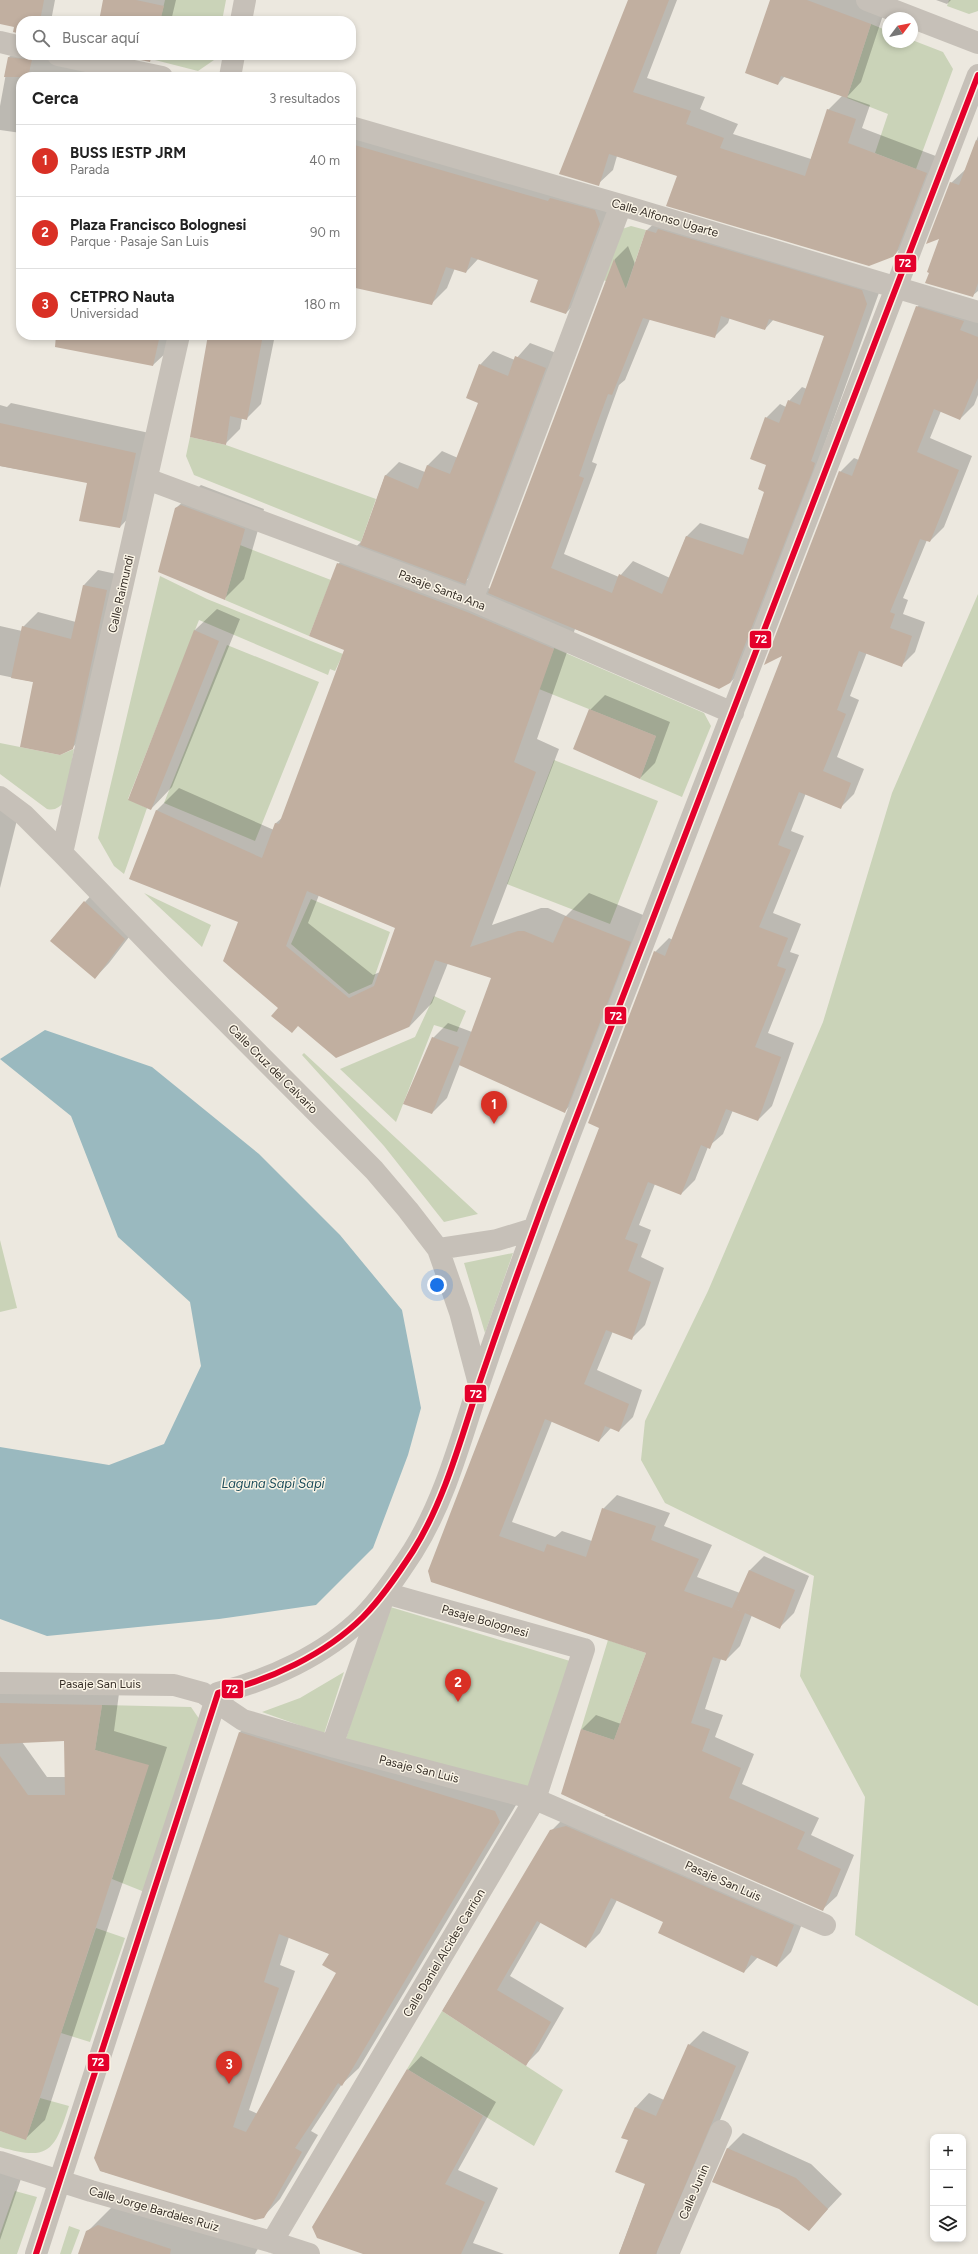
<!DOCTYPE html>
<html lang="es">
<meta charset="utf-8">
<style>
body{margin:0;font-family:Figtree,sans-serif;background:#f6f6f6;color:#222}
.controls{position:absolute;right:12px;bottom:12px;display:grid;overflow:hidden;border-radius:8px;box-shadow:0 2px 6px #0003}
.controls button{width:36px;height:36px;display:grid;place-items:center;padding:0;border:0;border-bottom:1px solid #e0e0e0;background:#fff;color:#222;font:20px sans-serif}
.compass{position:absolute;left:882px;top:12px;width:36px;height:36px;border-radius:50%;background:#fff;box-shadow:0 2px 6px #0003;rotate:58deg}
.you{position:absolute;left:437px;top:1285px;width:14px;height:14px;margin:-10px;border:3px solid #fff;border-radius:50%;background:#1a73e8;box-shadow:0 0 0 6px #1a73e833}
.badge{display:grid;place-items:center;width:26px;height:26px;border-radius:50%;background:#d93025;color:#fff;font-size:13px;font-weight:700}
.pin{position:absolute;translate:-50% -33px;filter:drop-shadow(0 1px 2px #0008)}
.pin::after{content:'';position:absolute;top:21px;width:14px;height:12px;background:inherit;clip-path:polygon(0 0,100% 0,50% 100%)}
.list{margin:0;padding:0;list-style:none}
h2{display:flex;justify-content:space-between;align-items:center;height:52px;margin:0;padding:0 16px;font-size:17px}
h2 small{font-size:13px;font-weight:400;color:#767676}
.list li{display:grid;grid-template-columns:26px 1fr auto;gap:12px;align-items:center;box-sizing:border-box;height:72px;padding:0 16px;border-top:1px solid #e0e0e0}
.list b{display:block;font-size:15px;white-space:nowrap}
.list p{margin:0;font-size:13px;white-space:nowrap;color:#767676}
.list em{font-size:13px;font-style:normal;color:#767676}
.icon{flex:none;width:22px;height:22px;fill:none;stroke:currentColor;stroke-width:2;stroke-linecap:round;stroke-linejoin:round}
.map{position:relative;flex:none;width:978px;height:2254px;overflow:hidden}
.search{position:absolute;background:#fff;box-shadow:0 2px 6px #0003;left:16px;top:16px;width:340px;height:44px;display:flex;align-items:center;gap:10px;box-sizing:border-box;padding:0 14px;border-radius:16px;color:#767676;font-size:15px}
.panel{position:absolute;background:#fff;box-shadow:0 2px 6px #0003;left:16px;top:72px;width:340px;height:268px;border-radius:16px}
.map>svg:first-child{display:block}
.green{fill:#cad3b8}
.water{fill:#9ab9bf}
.shadow{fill:#0003;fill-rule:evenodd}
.building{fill:#c1afa0;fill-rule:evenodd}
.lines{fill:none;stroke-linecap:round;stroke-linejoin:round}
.minor{stroke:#c6c0b8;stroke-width:22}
.bus-1-casing{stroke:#faf4e6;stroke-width:9}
.bus-1{stroke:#e4002b;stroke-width:6}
.labels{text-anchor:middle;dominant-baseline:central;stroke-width:3;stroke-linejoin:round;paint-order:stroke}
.street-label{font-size:12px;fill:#362e27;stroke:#faf4e6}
.water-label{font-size:13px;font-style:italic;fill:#1a4b59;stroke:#faf4e6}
.line-badge{stroke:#faf4e6;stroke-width:1.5}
.badge-label{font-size:11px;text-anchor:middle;font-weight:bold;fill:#fff}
</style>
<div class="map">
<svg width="978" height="2254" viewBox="0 0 978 2254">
<rect width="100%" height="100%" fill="#ece8df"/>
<path class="green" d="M 165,0 L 226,0 L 222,21 L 160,21 Z
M 949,0 L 978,0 L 978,11 L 969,14 L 947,6 Z
M 871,24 L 888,31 L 888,42 L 912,42 L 912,40 L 943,52 L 953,69 L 916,169 L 875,153 L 888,114 L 847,98 Z
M 152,55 L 215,55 L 214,60 L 198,71 L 151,59 Z
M 631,226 L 646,230 L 626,288 L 603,280 L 622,229 Z
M 190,437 L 226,445 L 376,499 L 361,542 L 194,475 L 186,456 Z
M 240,545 L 331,580 L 309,636 L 225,600 Z
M 160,576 L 207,599 L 343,654 L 335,671 L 330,669 L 328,675 L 199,620 L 128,799 L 147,808 L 124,874 L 114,866 L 98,838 Z
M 978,594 L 978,2006 L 855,1935 L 865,1797 L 800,1676 L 814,1576 L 665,1503 L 641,1460 L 645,1421 L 708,1291 L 823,1022 L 892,793 Z
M 227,645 L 319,682 L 255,841 L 164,803 Z
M 554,648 L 704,713 L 711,726 L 682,797 L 640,779 L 656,736 L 539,689 Z
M 0,743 L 60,755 L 74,749 L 65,801 C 60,807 55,811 47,809 L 0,774 Z
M 554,760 L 658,801 L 610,924 L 507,884 Z
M 144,893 L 211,925 L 202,947 Z
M 311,899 L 390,932 L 372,984 L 349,994 L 291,944 Z
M 434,996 L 466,1011 L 457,1032 L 434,1025 L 396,1122 L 340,1069 L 415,1037 Z
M 304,1053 L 478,1214 L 444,1222 L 384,1146 L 302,1055 Z
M 0,1240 L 17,1308 L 0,1312 Z
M 513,1253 L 485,1333 L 464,1263 Z
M 387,1606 L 570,1661 L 534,1789 L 345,1742 Z
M 608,1640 L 646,1653 L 614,1740 L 581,1729 Z
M 344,1672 L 324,1734 L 262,1712 L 300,1698 Z
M 102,1705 L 191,1707 L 202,1723 L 147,1893 L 112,1879 L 148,1766 L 95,1750 Z
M 96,1928 L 125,1938 L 90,2042 L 61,2033 Z
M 442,2011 L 563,2090 L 534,2146 L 407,2069 Z
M 40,2098 L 69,2106 C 54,2152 49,2161 0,2147 L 0,2131 L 26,2139 Z
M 15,2191 L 37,2197 L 17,2254 L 0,2254 L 0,2234 Z
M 69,2226 L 80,2230 L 71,2254 L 60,2254 Z"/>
<path class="water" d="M 45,1030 L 152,1067 L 259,1154 L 340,1235 L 402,1310 L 421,1408 L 408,1455 L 373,1548 L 316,1605 L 219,1619 L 47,1636 L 0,1619 L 0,1447 L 109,1465 L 164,1444 L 201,1366 L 190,1302 L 118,1237 L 71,1116 L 0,1059 Z"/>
<path class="shadow" d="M 0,0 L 55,0 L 51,21 L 21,21 L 21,34 L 15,26 L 0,23 Z
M 105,0 L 176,0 L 171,21 L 100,21 Z
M 629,0 L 677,0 L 647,78 L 705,97 L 700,109 L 738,124 L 733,134 L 811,159 L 828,110 L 842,96 L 785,76 L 778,84 L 771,0 L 860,0 L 885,9 L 861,82 L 847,97 L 870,105 L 862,128 L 941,158 L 909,240 L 894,255 L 679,176 L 617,156 L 613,170 L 598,184 Z
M 936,0 L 951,0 L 947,4 Z
M 21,45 L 21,55 L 50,55 L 157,77 L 21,77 L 21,133 L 0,130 L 0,106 L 9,57 Z
M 351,123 L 616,208 L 582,297 L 566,313 L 540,279 L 479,258 L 466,272 L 455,268 L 447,288 L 431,304 L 351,286 Z
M 978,136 L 978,291 L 972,296 L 941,237 L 951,183 L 966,169 Z
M 661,217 L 880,290 L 744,668 L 730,683 L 575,629 L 537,739 L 559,749 L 492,925 L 541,908 L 548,908 L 566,916 L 589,893 L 653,919 L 588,1088 L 565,1111 L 460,1064 L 447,1098 L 432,1113 L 433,1038 L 448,1023 L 472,1032 L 493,978 L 448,963 L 432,1003 L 409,1027 L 280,1008 L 239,922 L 156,811 L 179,788 L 274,830 L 276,823 L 283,817 L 346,649 L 338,564 L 362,541 L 385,476 L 399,462 L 425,472 L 428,465 L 442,451 L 458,458 L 480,402 L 480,365 L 493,351 L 515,360 L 530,343 L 559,354 L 478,569 L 467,580 L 491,589 L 615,259 L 628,246 L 635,264 L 647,230 ZM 730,317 L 765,329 L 774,319 L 826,335 L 807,389 L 802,387 L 789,401 L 786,407 L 780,404 L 766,418 L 767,465 L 765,491 L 749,539 L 700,523 L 686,537 L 670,578 L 633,561 L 619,577 L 564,554 L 597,464 L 592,462 L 606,421 L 619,385 L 625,380 L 650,319 L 714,337 L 728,323 ZM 319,895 L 396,927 L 380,972 L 373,975 L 308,923 Z
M 931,293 L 978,318 L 978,395 L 974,405 L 960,419 L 941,411 L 930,438 L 972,456 L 944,527 L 930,541 L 927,540 L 903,598 L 908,600 L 903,614 L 925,622 L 915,652 L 901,666 L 867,652 L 850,696 L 859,700 L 837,757 L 864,769 L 854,794 L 840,808 L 806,793 L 791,831 L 804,836 L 773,913 L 801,924 L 790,952 L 799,955 L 768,1033 L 794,1043 L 772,1106 L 758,1120 L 733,1110 L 723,1134 L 708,1147 L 695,1180 L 681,1194 L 655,1184 L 639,1225 L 651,1230 L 641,1257 L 664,1268 L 645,1325 L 631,1339 L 613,1331 L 597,1370 L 642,1390 L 633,1417 L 619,1431 L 611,1428 L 599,1441 L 552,1421 L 512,1522 L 555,1537 L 562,1531 L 592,1541 L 603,1509 L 617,1495 L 670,1513 L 664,1526 L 712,1545 L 697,1577 L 740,1593 L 750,1570 L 764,1556 L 809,1576 L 794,1613 L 780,1627 L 752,1615 L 740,1646 L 726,1660 L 721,1659 L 705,1709 L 723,1715 L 715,1737 L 754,1754 L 742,1784 L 819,1818 L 811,1835 L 854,1855 L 837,1896 L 823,1909 L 606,1815 L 582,1729 L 596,1715 L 621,1724 L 648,1652 L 432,1581 L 600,1127 L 655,952 L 669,938 L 673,940 L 784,654 L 840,472 L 854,458 L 859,460 L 917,307 Z
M 63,335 L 171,335 L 168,351 L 153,365 L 61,347 Z
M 209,335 L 275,335 L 261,404 L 246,419 L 242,418 L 240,429 L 225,444 Z
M 11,403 L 154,434 L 138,508 L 120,527 L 88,482 L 0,466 L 0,405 L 7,407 Z
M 201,485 L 264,509 L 244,579 L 224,599 L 176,508 Z
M 98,570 L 121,575 L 87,733 L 72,748 L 34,682 L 0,675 L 0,626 L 22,631 L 23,627 L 38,612 L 76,622 L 84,585 Z
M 217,609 L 240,619 L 172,787 L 151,809 L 130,799 L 195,630 Z
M 605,695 L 670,722 L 655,763 L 640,778 L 590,710 Z
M 0,792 L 21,804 L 0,888 Z
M 99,887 L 139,924 L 109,963 L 95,978 L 85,902 Z
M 0,1684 L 120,1686 L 114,1731 L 167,1747 L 45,2120 L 26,2138 L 0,2130 ZM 65,1740 L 66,1777 L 47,1777 L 22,1742 Z
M 257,1715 L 516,1805 L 359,2068 L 342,2084 L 311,2131 L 318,2135 L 280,2199 L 263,2217 L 101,2171 L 240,1732 ZM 289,1937 L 330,1954 L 338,1972 L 258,2114 L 249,2110 L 295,1971 L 280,1965 Z
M 565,1817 L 807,1911 L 791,1952 L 777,1966 L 758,1957 L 744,1972 L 664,1921 L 617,1900 L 600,1933 L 586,1947 L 541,1922 L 510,1976 L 564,2008 L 539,2051 L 526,2064 L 443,2010 L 551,1831 Z
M 703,2031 L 749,2052 L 663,2254 L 619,2254 L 646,2183 L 630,2140 L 622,2138 L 636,2107 L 649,2093 L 664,2100 L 689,2045 Z
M 421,2056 L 496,2102 L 458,2170 L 498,2188 L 473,2243 L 504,2254 L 367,2254 L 408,2070 Z
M 743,2133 L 811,2164 L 842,2194 L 809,2229 L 779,2208 L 714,2182 L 728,2148 Z
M 0,2162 L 24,2170 L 0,2240 Z
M 118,2201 L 264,2238 L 255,2254 L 79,2254 L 87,2232 Z"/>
<path class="building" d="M 0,0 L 44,0 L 40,21 L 21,21 L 21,34 L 13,32 L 14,27 L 0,24 Z
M 103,0 L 136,0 L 164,6 L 160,21 L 99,21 Z
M 628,0 L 669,0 L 633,92 L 691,111 L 686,124 L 724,138 L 720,148 L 805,176 L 827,109 L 856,119 L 848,143 L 927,173 L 895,256 L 869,266 L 666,206 L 677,176 L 609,154 L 599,186 L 559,174 Z
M 770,0 L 807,0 L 871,24 L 847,98 L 781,76 L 778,85 L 745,73 Z
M 30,55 L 33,55 L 28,77 L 4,77 L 8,57 L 24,59 Z
M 118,55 L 152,55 L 150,62 Z
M 976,140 L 978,141 L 978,283 L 973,297 L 925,283 L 929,273 L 927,272 L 939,239 L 926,244 L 950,182 L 959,185 Z
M 351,144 L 548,201 L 550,198 L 595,210 L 600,224 L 566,314 L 530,302 L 538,280 L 471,257 L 466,273 L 446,267 L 432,305 L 351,287 Z
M 658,229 L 862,290 L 867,304 L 811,461 L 815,463 L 813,470 L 730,683 L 719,689 L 488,593 L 614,259 L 626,289 L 646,230 L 656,233 ZM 721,316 L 765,330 L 769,319 L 824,336 L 800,405 L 788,400 L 779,423 L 765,417 L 750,459 L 766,465 L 758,489 L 764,492 L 743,555 L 686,536 L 662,594 L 619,574 L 612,593 L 551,568 L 584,478 L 579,476 L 593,435 L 608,394 L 612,395 L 643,318 L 715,338 Z
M 916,306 L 964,321 L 960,330 L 978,337 L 978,378 L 960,420 L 934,409 L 917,452 L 959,470 L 930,542 L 920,539 L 890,612 L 895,614 L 890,628 L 912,636 L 902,667 L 859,651 L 837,710 L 846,714 L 823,771 L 851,783 L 841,809 L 799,792 L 778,845 L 791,850 L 759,927 L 788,938 L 777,966 L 786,969 L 755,1047 L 781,1057 L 758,1121 L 726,1109 L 710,1149 L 701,1145 L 681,1195 L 648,1182 L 625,1239 L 638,1244 L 628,1271 L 651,1282 L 632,1340 L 606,1330 L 584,1384 L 629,1404 L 619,1432 L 605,1426 L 599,1442 L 545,1419 L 499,1536 L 544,1552 L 547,1544 L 586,1557 L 602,1508 L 656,1526 L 651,1540 L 699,1559 L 684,1591 L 740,1611 L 732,1608 L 749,1570 L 795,1590 L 780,1629 L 745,1613 L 726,1661 L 713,1657 L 691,1723 L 710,1729 L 702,1751 L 741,1768 L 729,1798 L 805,1832 L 797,1849 L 841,1869 L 823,1911 L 604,1815 L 606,1815 L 561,1794 L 581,1729 L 614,1740 L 646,1653 L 431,1582 L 428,1571 L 599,1128 L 588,1123 L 654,951 L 665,956 L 782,656 L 764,665 L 839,471 L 852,476 Z
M 56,335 L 160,335 L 153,366 L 55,347 Z
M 208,335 L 238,335 L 262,340 L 247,420 L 230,416 L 226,445 L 190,437 Z
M 515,356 L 546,368 L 465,584 L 360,545 L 385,475 L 418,489 L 427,465 L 450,474 L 478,403 L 466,398 L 479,364 L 508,376 Z
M 0,423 L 136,453 L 120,528 L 79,521 L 87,483 L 0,466 Z
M 181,505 L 245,529 L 225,600 L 158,572 L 175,508 Z
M 337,563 L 467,612 L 554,649 L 514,762 L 536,772 L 470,947 L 518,931 L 524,931 L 553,943 L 565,916 L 631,942 L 565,1113 L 459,1065 L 491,978 L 435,960 L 409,1027 L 336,1058 L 298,1026 L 292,1033 L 271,1016 L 278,1008 L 223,961 L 238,922 L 129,879 L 156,810 L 262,858 L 275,823 L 279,824 L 344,650 L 309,636 ZM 307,891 L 395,928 L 374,986 L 349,998 L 286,946 Z
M 83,585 L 107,590 L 73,749 L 60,755 L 20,747 L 33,682 L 11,678 L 22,626 L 71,639 Z
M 194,630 L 219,641 L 151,810 L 128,800 Z
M 589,709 L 656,736 L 640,779 L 573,749 Z
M 84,901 L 125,939 L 95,979 L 50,941 Z
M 432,1037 L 459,1047 L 432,1114 L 403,1104 Z
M 0,1703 L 102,1705 L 95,1750 L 149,1765 L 26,2140 L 0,2131 L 0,1756 L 28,1795 L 65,1795 L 64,1741 L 0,1744 Z
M 239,1732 L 495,1811 L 500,1822 L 342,2086 L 338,2083 L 295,2148 L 302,2152 L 264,2218 L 255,2220 L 100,2171 L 94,2158 ZM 279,1934 L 329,1954 L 322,1965 L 336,1973 L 246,2132 L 233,2127 L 279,1988 L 264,1982 Z
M 566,1826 L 794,1925 L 777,1967 L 751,1955 L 744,1973 L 658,1933 L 663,1922 L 611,1898 L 586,1948 L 537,1921 L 497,1990 L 551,2022 L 526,2066 L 442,2011 L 550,1830 Z
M 688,2044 L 736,2066 L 656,2254 L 619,2254 L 645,2184 L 615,2172 L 628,2140 L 621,2138 L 635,2107 L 656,2116 Z
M 407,2069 L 483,2116 L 445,2184 L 485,2202 L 461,2254 L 363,2254 L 317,2238 L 312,2227 Z
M 727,2148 L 796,2178 L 828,2209 L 809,2231 L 779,2209 L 712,2182 Z
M 98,2225 L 171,2249 L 170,2254 L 78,2254 L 86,2231 Z"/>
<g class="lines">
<path class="minor" d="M 867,0 L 978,43
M 241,21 L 245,0
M 0,42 L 21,47
M 58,55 L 162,77
M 230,77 L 234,55
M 351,127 L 621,205 L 978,312
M 147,479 L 472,600 L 733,713
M 472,600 L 621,205
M 0,797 L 24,815 L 62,853 L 179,974 L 374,1170 L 408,1210 L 438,1249 L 460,1312 L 479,1384
M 62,853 L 179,335
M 438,1249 L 497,1240 L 533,1229
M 0,1683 L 174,1685 L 203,1693 L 243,1720 L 332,1746 L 535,1799 L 825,1925
M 0,2162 L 91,2191 L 272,2242 L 309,2254
M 272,2242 L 535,1799 L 584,1649 L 385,1593 L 332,1746
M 36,2254 L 218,1693 C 269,1680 325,1655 363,1617 C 382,1598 398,1574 413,1551 C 445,1500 461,1438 480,1381 C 508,1299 537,1219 568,1139 C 705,785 841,430 978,75
M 668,2254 L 721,2131"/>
<g class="bus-1-casing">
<path id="bus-1" d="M 36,2254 L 218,1693 C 269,1680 325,1655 363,1617 C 382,1598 398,1574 413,1551 C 445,1500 461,1438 480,1381 C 508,1299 537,1219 568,1139 C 705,785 841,430 978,75"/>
</g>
<use href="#bus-1" class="bus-1"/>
</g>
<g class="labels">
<g class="street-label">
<text transform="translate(665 218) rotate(16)">Calle Alfonso Ugarte</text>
<text transform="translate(442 590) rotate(21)">Pasaje Santa Ana</text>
<text transform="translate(121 594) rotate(-77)">Calle Raimundi</text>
<text transform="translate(273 1069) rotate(45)">Calle Cruz del Calvario</text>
<text transform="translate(485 1621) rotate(16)">Pasaje Bolognesi</text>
<text x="100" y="1684">Pasaje San Luis</text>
<text transform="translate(419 1769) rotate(14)">Pasaje San Luis</text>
<text transform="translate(723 1881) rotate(24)">Pasaje San Luis</text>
<text transform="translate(444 1953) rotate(-59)">Calle Daniel Alcides Carrion</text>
<text transform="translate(694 2192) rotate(-67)">Calle Junin</text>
<text transform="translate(154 2209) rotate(16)">Calle Jorge Bardales Ruiz</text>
</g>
<g class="water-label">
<text x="273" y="1483">Laguna Sapi Sapi</text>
</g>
</g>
<g class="line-badge">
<rect x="894" y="254" width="23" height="19" rx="4" fill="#e4002b"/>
<rect x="749" y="630" width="23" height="19" rx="4" fill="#e4002b"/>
<rect x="604" y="1006" width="23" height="19" rx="4" fill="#e4002b"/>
<rect x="464" y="1384" width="23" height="19" rx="4" fill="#e4002b"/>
<rect x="221" y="1679" width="23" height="20" rx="4" fill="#e4002b"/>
<rect x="87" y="2053" width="23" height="19" rx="4" fill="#e4002b"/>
</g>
<g class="badge-label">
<text x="905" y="267">72</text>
<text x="761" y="643">72</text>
<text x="616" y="1020">72</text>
<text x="476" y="1398">72</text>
<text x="232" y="1693">72</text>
<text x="98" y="2066">72</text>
</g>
</svg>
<div class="controls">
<button>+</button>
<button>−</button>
<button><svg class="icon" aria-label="layers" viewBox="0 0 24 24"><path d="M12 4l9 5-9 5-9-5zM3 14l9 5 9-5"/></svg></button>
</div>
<svg class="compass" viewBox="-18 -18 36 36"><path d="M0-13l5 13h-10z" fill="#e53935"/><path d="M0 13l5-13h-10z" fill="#767676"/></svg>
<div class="you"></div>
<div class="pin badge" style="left:494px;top:1124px">1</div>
<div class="pin badge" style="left:458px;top:1702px">2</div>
<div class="pin badge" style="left:229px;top:2084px">3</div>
<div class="search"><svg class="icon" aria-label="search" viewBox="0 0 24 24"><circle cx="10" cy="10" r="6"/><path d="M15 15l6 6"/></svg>Buscar aquí</div>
<section class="panel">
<h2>Cerca<small>3 resultados</small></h2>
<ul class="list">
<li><span class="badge">1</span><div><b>BUSS IESTP JRM</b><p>Parada</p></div><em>40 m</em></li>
<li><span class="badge">2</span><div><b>Plaza Francisco Bolognesi</b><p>Parque · Pasaje San Luis</p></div><em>90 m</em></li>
<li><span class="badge">3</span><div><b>CETPRO Nauta</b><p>Universidad</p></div><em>180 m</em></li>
</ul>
</section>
</div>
